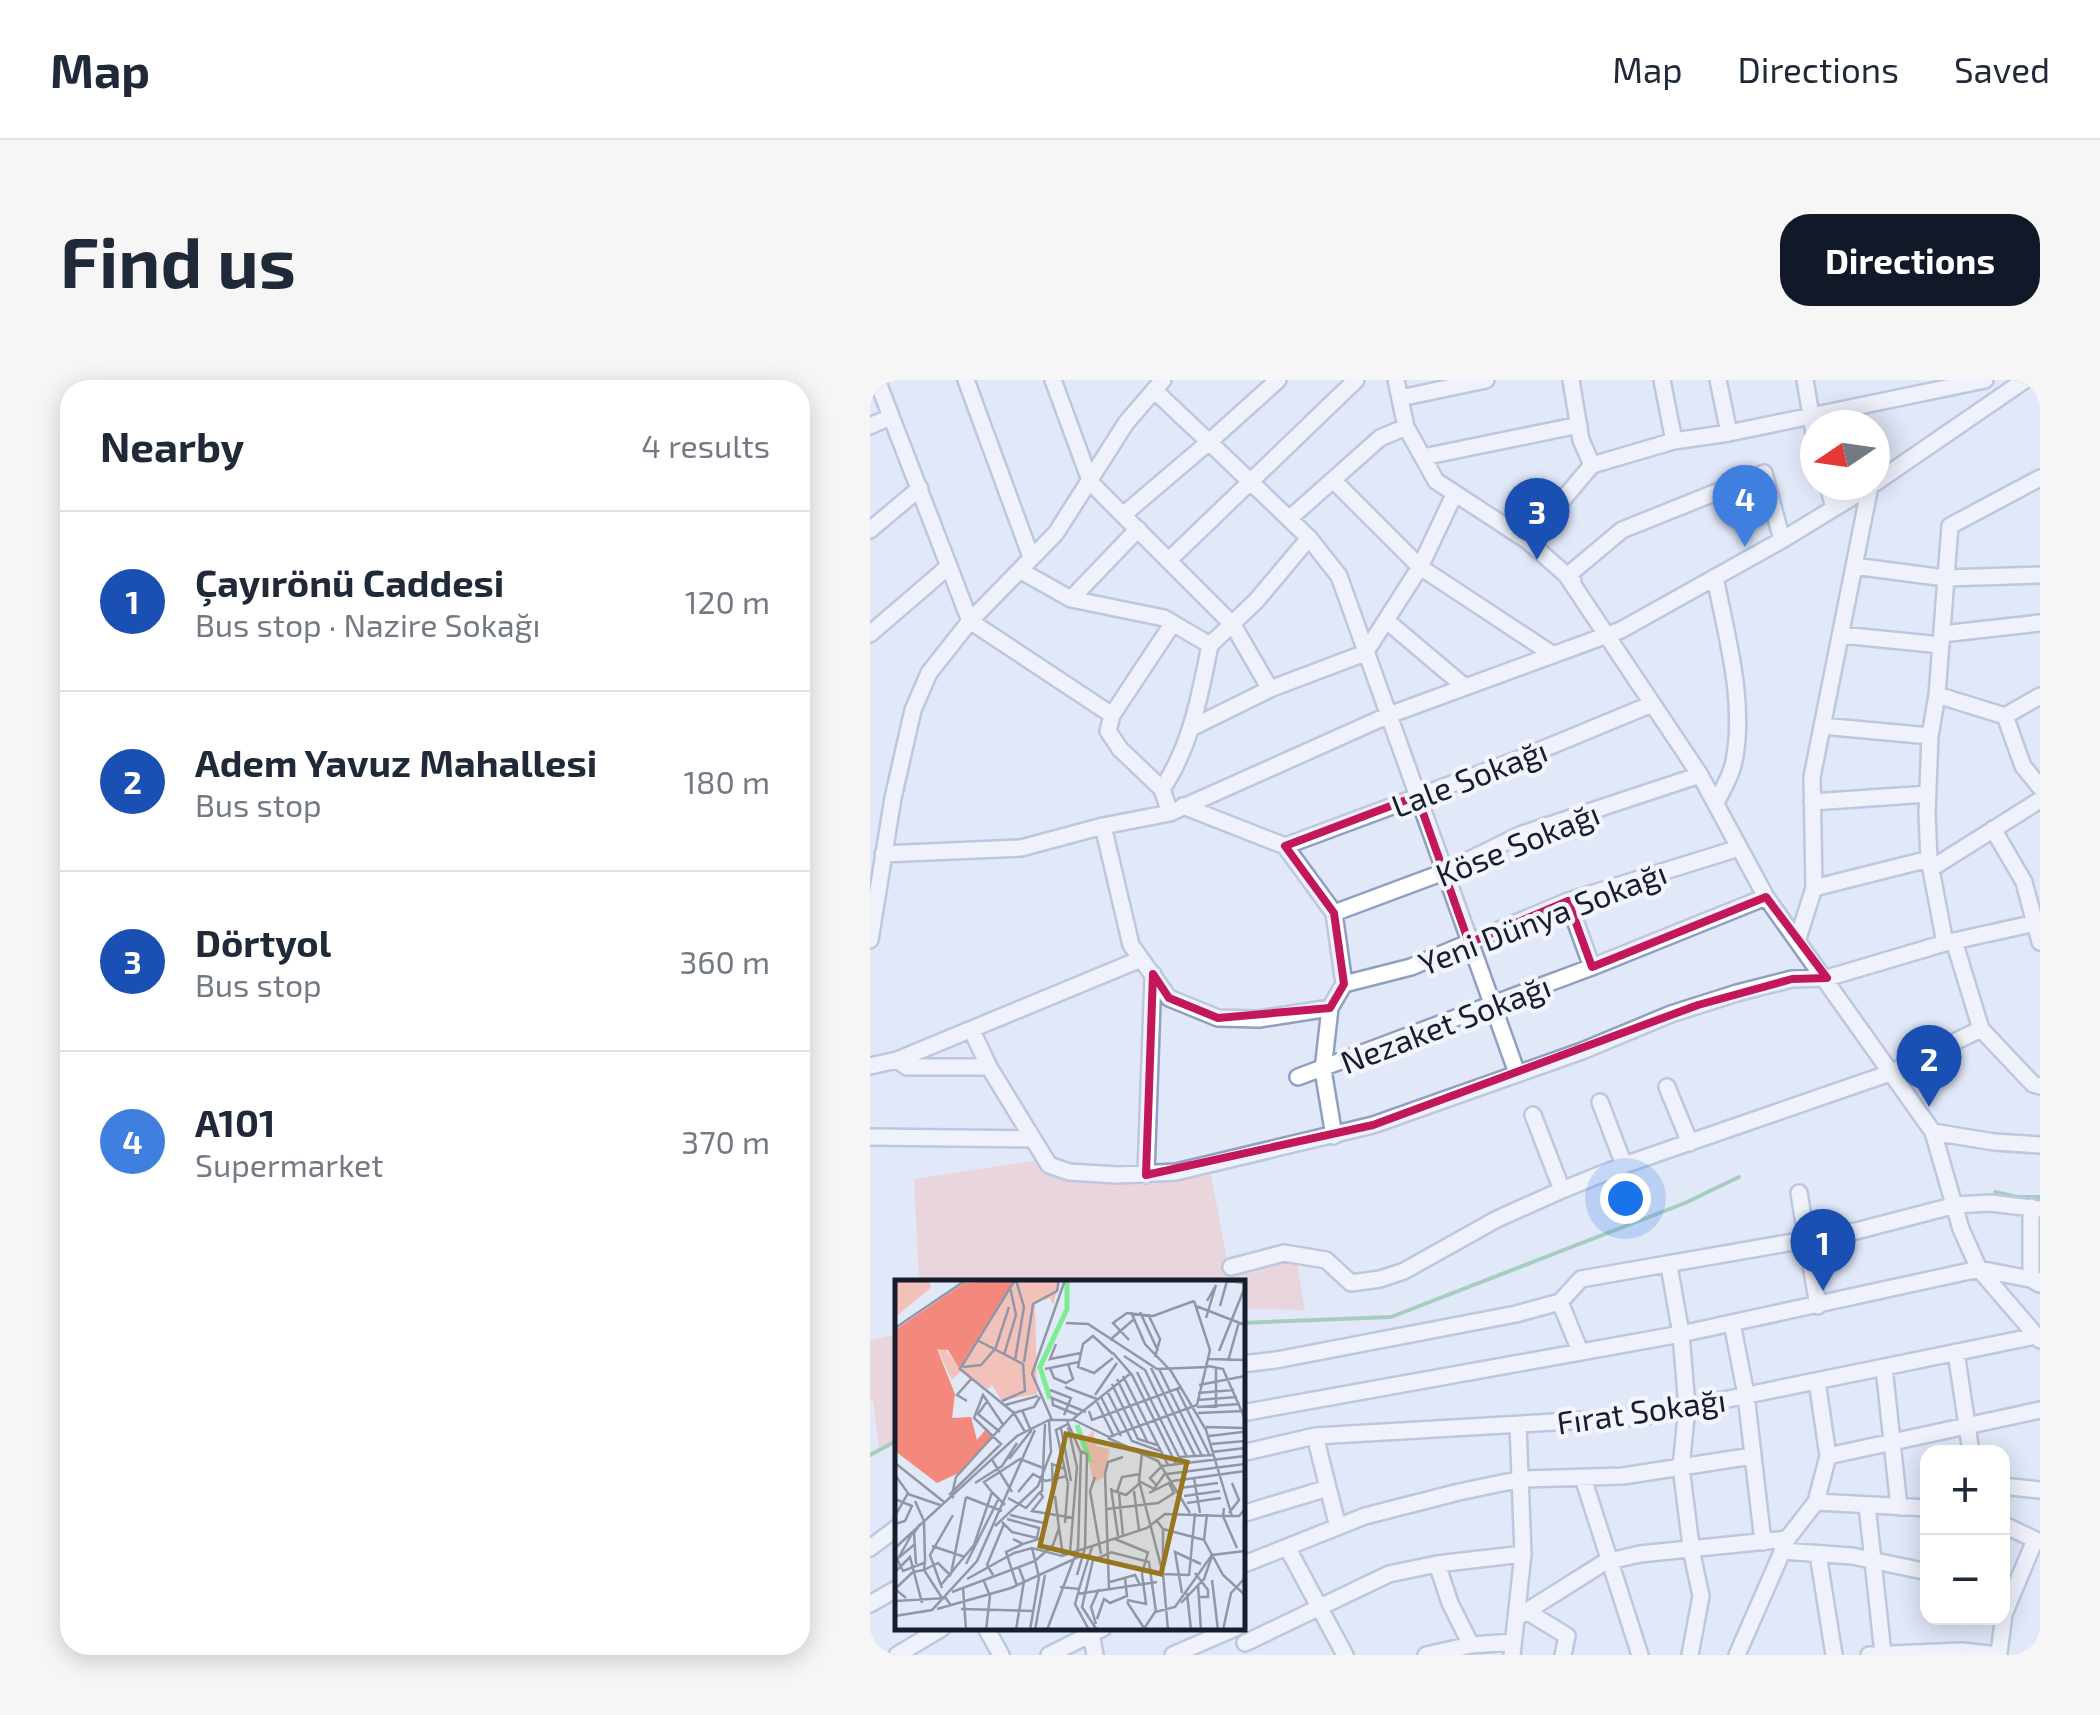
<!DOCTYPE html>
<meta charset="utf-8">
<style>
body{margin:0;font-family:"Exo 2",sans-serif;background:#f6f6f7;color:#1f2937}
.controls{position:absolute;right:30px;bottom:30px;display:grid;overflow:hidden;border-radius:20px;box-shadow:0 5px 25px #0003}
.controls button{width:90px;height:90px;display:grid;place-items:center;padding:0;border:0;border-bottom:2px solid #e0e1e3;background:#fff;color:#1f2937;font:50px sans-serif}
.compass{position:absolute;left:930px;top:30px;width:90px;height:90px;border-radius:50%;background:#fff;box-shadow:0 5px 25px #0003;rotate:257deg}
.you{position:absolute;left:755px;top:818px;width:35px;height:35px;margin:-25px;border:8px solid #fff;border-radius:50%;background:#1a73e8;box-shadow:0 0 0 15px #1a73e833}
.badge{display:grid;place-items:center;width:65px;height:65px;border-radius:50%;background:#111827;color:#fff;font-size:32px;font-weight:700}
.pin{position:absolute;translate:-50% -82px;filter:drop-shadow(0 2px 5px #0008)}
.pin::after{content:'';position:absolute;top:52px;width:35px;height:30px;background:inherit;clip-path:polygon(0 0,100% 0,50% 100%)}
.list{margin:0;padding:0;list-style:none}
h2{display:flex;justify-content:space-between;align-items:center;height:130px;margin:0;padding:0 40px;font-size:42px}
h2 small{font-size:32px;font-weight:400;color:#747a83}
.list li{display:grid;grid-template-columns:65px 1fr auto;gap:30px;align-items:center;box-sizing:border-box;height:180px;padding:0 40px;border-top:2px solid #e0e1e3}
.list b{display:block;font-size:38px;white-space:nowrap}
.list p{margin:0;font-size:32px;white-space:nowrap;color:#747a83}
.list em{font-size:32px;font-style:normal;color:#747a83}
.map{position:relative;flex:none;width:1170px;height:1275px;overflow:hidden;border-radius:30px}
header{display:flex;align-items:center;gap:60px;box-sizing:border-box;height:140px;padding:0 50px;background:#fff;border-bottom:2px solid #e0e1e3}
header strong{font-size:48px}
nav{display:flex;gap:55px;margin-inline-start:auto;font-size:35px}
.intro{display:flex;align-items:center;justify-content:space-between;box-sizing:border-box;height:240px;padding:0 60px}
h1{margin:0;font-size:70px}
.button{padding:25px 45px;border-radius:30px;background:#111827;color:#fff;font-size:35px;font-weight:700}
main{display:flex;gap:60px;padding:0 60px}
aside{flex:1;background:#fff;border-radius:30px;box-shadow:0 5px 25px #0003}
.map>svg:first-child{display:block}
.green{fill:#f1c1ba}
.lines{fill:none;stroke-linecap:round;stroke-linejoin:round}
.stream{stroke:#5faf73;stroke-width:4}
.minor-casing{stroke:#909fc4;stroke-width:20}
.minor{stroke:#fff;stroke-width:15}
.marked{fill:none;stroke:#c2185b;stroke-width:8;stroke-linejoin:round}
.labels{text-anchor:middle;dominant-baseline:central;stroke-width:9;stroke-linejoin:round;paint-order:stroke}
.street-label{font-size:32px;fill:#181d2b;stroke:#f2f5fd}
.inset-river{fill:none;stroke:#7ded92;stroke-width:5}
.inset-road{fill:none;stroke:#9197a6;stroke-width:2.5}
.view{fill:#96771f;fill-opacity:0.15;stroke:#96771f;stroke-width:5}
.inset-edge{fill:none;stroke:#181d2b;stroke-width:5}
</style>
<header>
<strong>Map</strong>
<nav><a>Map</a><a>Directions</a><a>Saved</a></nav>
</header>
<div class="intro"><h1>Find us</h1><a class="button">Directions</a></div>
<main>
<aside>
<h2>Nearby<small>4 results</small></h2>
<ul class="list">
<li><span class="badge" style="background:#1a4fb4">1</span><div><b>Çayırönü Caddesi</b><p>Bus stop · Nazire Sokağı</p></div><em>120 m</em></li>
<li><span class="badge" style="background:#1a4fb4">2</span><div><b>Adem Yavuz Mahallesi</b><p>Bus stop</p></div><em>180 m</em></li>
<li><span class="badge" style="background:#1a4fb4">3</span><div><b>Dörtyol</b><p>Bus stop</p></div><em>360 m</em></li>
<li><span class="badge" style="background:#3f7fe0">4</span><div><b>A101</b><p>Supermarket</p></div><em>370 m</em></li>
</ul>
</aside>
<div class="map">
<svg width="1170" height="1275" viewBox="0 0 1170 1275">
<rect width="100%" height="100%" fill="#e1e8f8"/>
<path class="green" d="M 183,778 L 274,804 L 341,795 L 357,879 L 427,884 L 435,930 L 373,929 L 372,902 L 49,902 L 44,799 Z
M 27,954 L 27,1059 L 9,1068 L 3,1021 L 0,1020 L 0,960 Z"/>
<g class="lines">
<path class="stream" d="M 1125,812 L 1147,817 L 1170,817
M 372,943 L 521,937 L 815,823 L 869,797
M 0,1075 L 28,1060"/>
<g class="minor-casing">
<path id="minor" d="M 7,0 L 100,241 L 242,335 L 303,243
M 96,0 L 161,177
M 183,0 L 221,103 L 363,245 L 400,309
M 526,0 L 536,47 L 566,101 L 658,161 L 703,201
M 701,0 L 711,60 L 722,85
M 792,0 L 804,61
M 848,0 L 859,53
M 935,0 L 945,59
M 284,10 L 339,62 L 408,0
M 530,18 L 616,0
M 0,46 L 20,37
M 553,77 L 709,45
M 463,100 L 550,187 L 682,274
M 1005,103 L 1155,0
M 958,105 L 964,128
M 253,135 L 339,62 L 439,158 L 469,196 L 647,693
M 419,139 L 510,58 L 536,47
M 0,150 L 50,108
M 658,161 L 722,85 L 804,61 L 859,53 L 1115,0
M 299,180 L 486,0
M 984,186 L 1075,198 L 1170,195
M 151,191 L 201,219 L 294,238 L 340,265 C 330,315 321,366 292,409 L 300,433
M 697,196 L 830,395 L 896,517 L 1063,752 L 1091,849 L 1109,889 L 1170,960
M 697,196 L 752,150 L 894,93 L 912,160
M 845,197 C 856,255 876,321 864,381 C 862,395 852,410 846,423
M 201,219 L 268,149
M 518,242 L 595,307
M 0,254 L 79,186
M 1072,254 L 1170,243
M 971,255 L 1071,265
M 340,265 L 386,221 L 439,158
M 1067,315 L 1135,336 L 1153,386 L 1170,407
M 242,335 L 238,351 L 250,369 L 292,409
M 1135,336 L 1170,316
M 952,346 L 1060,356
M 321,348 L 400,309 L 495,273 L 550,187 L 585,113
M 942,422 L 1058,414
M 313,426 L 415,466 L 464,533 L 474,604 L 460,628 L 453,690 L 464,756
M 233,446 L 261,565 L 299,618 L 348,638 L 389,639 L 460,628
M 1123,449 L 1154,502 L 1170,562
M 415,466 L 649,379 L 782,324
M 13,474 L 151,468 L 233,446 L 300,433 L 519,335 L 751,250 L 912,160 L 1002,105
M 1062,488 L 1170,420
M 944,508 L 1059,479
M 698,521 L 722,587
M 464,533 L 574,492 L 652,454 L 830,395
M 928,558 L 944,508 L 942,397 L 1000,106
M 0,560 L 23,418 L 43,330 L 59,293 L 100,241 L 186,153 L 256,43 L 293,0
M 1084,561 L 1111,649 L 1163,704 L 1170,706
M 1075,563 L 1059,479 L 1057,434 L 1060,356 L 1067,315 L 1080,146 L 1170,98
M 474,604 L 541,587 L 698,521 L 869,468
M 102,651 L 119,687 L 179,785 L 199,792 L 248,795 L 306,792 L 503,745 L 712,671 L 801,634 L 867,613 L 922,599 L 957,598 L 1075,563 L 1170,542
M 27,680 L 271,579
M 0,686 L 27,680 L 37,687 L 119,687
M 428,697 L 722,587 L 896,517
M 797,707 L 820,763
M 730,722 L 754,785
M 663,735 L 692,810
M 1063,752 L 1124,762 L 1170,765
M 0,757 L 162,759
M 276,795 L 283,594
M 929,813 L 948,926
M 1161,827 L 1161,899 L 1169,904
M 799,886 L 811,954 L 817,1027 L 811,1087 L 822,1174 L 831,1216 L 820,1275
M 361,887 L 414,873 L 456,880 L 481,903 L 510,899 L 534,891 L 627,839 L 692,810 L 754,785 L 1023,692 L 1111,649
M 690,922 L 710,971
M 862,943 L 876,1015 L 893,1162
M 1086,972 L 1101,1072
M 372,984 L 406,980 L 646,934 L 690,922 L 711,899 L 986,851 L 1086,825 L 1120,823 L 1170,829
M 1014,987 L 1029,1127
M 947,1001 L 958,1076
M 372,1033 L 811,954 L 1109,889 L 1170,901
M 445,1056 L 468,1147
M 372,1073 L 445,1056 L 770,1037 L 1166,956
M 713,1098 L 770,1275
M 1132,1106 L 1170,1110
M 997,1125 L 1013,1274
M 1058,1128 L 946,1122 L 958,1076 L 1170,1030
M 372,1134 L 458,1108
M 1132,1144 L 1170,1162
M 417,1167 L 475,1275
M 0,1168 L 28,1147
M 912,1171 L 982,1176 L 1058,1192
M 948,1174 L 964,1275
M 567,1184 L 580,1223 L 601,1265
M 372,1185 L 495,1136 L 589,1112 L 651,1099 L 753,1096 L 882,1076
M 0,1224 L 28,1208
M 658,1232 L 697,1256 L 693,1275
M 646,1238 L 735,1182 L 770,1174 L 917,1159 L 946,1122
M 116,1248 L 131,1275
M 220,1248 L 225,1275
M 375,1263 L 519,1194 L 567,1184 L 653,1174
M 1091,1271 L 1129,1275
M 1129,1273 L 1134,1234 L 1165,1160
M 27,1275 L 72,1248
M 179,1275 L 233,1248
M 303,1275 L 365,1248
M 556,1275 L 601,1265 L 643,1262
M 642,1275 L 653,1174 L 648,1045
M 867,1275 L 916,1163
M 999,1275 L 1091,1271 L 1092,1275"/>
</g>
<use href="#minor" class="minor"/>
</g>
<path d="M0 0H1170V1275H0ZM 547,416 L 599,563 L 698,521 L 722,587 L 896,517 L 957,598 L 922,599 L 828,625 L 503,745 L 276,795 L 283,594 L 299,618 L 348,638 L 460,628 L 474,604 L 464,533 L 415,466 Z" fill="#e1e8f8" fill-opacity=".55" fill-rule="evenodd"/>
<path class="marked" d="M 547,416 L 599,563 L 698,521 L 722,587 L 896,517 L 957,598 L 922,599 L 828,625 L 503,745 L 276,795 L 283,594 L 299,618 L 348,638 L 460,628 L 474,604 L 464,533 L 415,466 Z"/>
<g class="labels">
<g class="street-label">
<text transform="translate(599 397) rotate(-21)">Lale Sokağı</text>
<text transform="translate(647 463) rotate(-22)">Köse Sokağı</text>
<text transform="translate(672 537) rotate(-21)">Yeni Dünya Sokağı</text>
<text transform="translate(575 643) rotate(-21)">Nezaket Sokağı</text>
<text transform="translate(771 1030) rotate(-8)">Fırat Sokağı</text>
</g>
</g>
<g transform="translate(25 900)">
<rect width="350" height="350" fill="#e1e8f8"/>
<path d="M 0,0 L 34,0 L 36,8 L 0,37 ZM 119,0 L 165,0 L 158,25 L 155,18 L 140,22 L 142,114 L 106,120 L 97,105 L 93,109 L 66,91 L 57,100 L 42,69 L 47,65 L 64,87 ZM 198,150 L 201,166 L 215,169 L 209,197 L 198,203 L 190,159 Z" fill="#f1c1ba"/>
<path d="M 119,0 L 64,88 L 53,70 L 42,69 L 60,114 L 57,138 L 76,137 L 82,160 L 92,148 L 98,158 L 64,193 L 42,203 L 0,171 L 0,50 L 69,3 Z" fill="#f2897c"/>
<path class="inset-river" d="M 155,119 L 145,87 L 172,29 L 172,1M 182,145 L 195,182"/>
<path class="inset-road" d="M 299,21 L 315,70 L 302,125M 301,26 L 350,45M 325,26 L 332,1 L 350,3M 236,32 L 250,64 L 276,91 L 311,150 L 337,236M 245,32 L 263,71M 253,34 L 265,59 L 260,77M 311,38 L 321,5 L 312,21M 171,43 L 193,44 L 262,89 L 313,87M 0,48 L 71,0M 82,60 L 128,84 L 130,111 L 107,121M 215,60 L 238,40M 234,60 L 218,43 L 232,33 L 258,36 L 299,21M 161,64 L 155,79 L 186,73M 100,70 L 114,27M 324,71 L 350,7M 218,73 L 237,95 L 281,184M 218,74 L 198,56 L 188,64 L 183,87 L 199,93 L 218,78M 109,75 L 121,35 L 115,7M 229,76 L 250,90 L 292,177M 314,79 L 350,80M 120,80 L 129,27 L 121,0M 333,81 L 344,42M 129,82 L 138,24 L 162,11 L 164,0M 313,86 L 328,89 L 350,139M 68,87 L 86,85 L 99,70M 155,88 L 159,98 L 171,103 L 178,99 L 173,84M 256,88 L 300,176M 150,89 L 184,82M 264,89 L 307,176M 321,89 L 321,128M 242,92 L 284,177 L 318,175M 228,96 L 273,185M 222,99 L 252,161M 217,104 L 243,159 L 262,165M 304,105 L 350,96M 170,107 L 202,119M 282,109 L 315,176M 155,110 L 176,118 L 169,135M 212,111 L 237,161 L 265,171M 303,113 L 339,110M 200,115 L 222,83M 206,117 L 226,156M 93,120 L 83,134 L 105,152M 302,120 L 342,117M 72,121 L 62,115 L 77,98M 202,122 L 219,157M 110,125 L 143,116M 302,127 L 345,124M 194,131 L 197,140 L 287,107M 303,133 L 349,131M 183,135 L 158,125 L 157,118 L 191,132M 178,139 L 236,93M 157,140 L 137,94 L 170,0M 179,140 L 214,157 L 302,125M 173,147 L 182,187 L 175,272M 311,147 L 350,148M 166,148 L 176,201M 130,152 L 119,133 L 139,127 L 145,117M 314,156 L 348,152M 213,158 L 263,181 L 295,233M 316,164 L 350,161M 317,172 L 350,168M 247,173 L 244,201 L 268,294 L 273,350M 96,178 L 117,212M 114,179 L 136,151 L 127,130M 0,183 L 49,222M 272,194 L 350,184M 0,195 L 13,213 L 0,236M 200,197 L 195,211 L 206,274M 299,198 L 305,233M 244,201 L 259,209 L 271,192M 80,203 L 107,186 L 122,163M 262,206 L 255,198 L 267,186 L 350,176M 216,208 L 223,256M 285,208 L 323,203M 58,210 L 61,197 L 119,133 L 65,89 L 120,0M 216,210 L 231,215 L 245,203M 96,211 L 89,202 L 125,179 L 151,189M 239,211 L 244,250M 123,212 L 138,194 L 151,201 L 172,196M 147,212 L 150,144M 222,212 L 227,197 L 245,194M 254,213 L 278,201 L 350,191M 13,214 L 45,225M 224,214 L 228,255M 158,216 L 157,184 L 170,189M 160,216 L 164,248M 289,216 L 325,211M 71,217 L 107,231M 59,218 L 55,214 L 106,164 L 79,138 L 88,115 L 109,146M 113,218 L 131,228 L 145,212 L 148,217 L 137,231 L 179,238M 0,219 L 17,226 L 10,241 L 0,244M 292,223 L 326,218M 212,229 L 263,223 L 279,213 L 274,203M 334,233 L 344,220 L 337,203M 115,235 L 149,243M 262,241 L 268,249 L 268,294 L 294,295M 107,242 L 117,252 L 142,258 L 144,248 L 112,239M 170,243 L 173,204 L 161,150 L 173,144M 100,246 L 143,206 L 156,172 L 154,141M 268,249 L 309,260 L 312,234M 118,259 L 128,264 L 147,258M 220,259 L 254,273M 309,260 L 328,295 L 350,315M 20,264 L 2,279 L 8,291 L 29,283M 37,266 L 70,277M 0,268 L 122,156 L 154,140 L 179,140M 342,268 L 328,236 L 344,236 L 350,229M 215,272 L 254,282 L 261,332M 0,284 L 18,252M 21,284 L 19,253 L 25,244M 71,284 L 103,220M 0,292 L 15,277 L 27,323M 18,292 L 29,290 L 30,280 L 29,241 L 20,221M 300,293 L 313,310 L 313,317 L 304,317M 56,294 L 71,217M 98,295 L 92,285 L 109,244M 182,295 L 190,268 L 192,174 L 185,171M 294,296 L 300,233M 72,299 L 119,273 L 137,268 L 167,276 L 252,248 L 270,234 L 328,236 L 329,228M 88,299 L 95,316 L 91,350M 317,300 L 323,350M 215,302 L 240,295 L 245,305M 46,305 L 79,265 L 97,212 L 110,225M 303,305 L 306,350M 122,306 L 111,272 L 128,264M 68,307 L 71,350M 165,307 L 184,309 L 197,267M 47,308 L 35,275 L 58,235M 214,309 L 210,194 L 213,182 L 228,177M 184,310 L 180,324 L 194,350M 57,312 L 140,281 L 158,265 L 164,248 L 168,276M 287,313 L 280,272 L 306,284M 292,313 L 296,350M 182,314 L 262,302M 11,318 L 0,309 L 18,292M 47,318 L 29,290 L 43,283 L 56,296M 232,320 L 251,324 L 247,294 L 253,272M 0,321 L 51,318 L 56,326M 232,322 L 249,348M 286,323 L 309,299 L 317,276M 42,329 L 116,308 L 188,275M 66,329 L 138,331M 0,336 L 37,330 L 82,281 L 140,150M 202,339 L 209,319 L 215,323 L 232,316 L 230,298M 201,344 L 196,327 L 204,309M 121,350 L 129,301 L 124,288M 135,350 L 144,297 L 137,268M 140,350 L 150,295M 152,350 L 183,268 L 186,173 L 172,141M 202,350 L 187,327 L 198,280 L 215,273M 248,350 L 260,332 L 280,327 L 317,275 L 350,271M 328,350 L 336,313 L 350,298"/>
<path class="view" d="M 171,154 L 292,182 L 266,294 L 145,266 Z"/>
<rect width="350" height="350" class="inset-edge"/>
</g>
</svg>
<div class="controls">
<button>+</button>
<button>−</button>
</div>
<svg class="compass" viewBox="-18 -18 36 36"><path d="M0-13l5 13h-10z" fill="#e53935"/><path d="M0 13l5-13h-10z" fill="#747a83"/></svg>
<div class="you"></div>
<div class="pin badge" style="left:953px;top:911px;background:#1a4fb4">1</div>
<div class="pin badge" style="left:1059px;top:727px;background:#1a4fb4">2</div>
<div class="pin badge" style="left:667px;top:180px;background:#1a4fb4">3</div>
<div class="pin badge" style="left:875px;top:167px;background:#3f7fe0">4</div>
</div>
</main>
